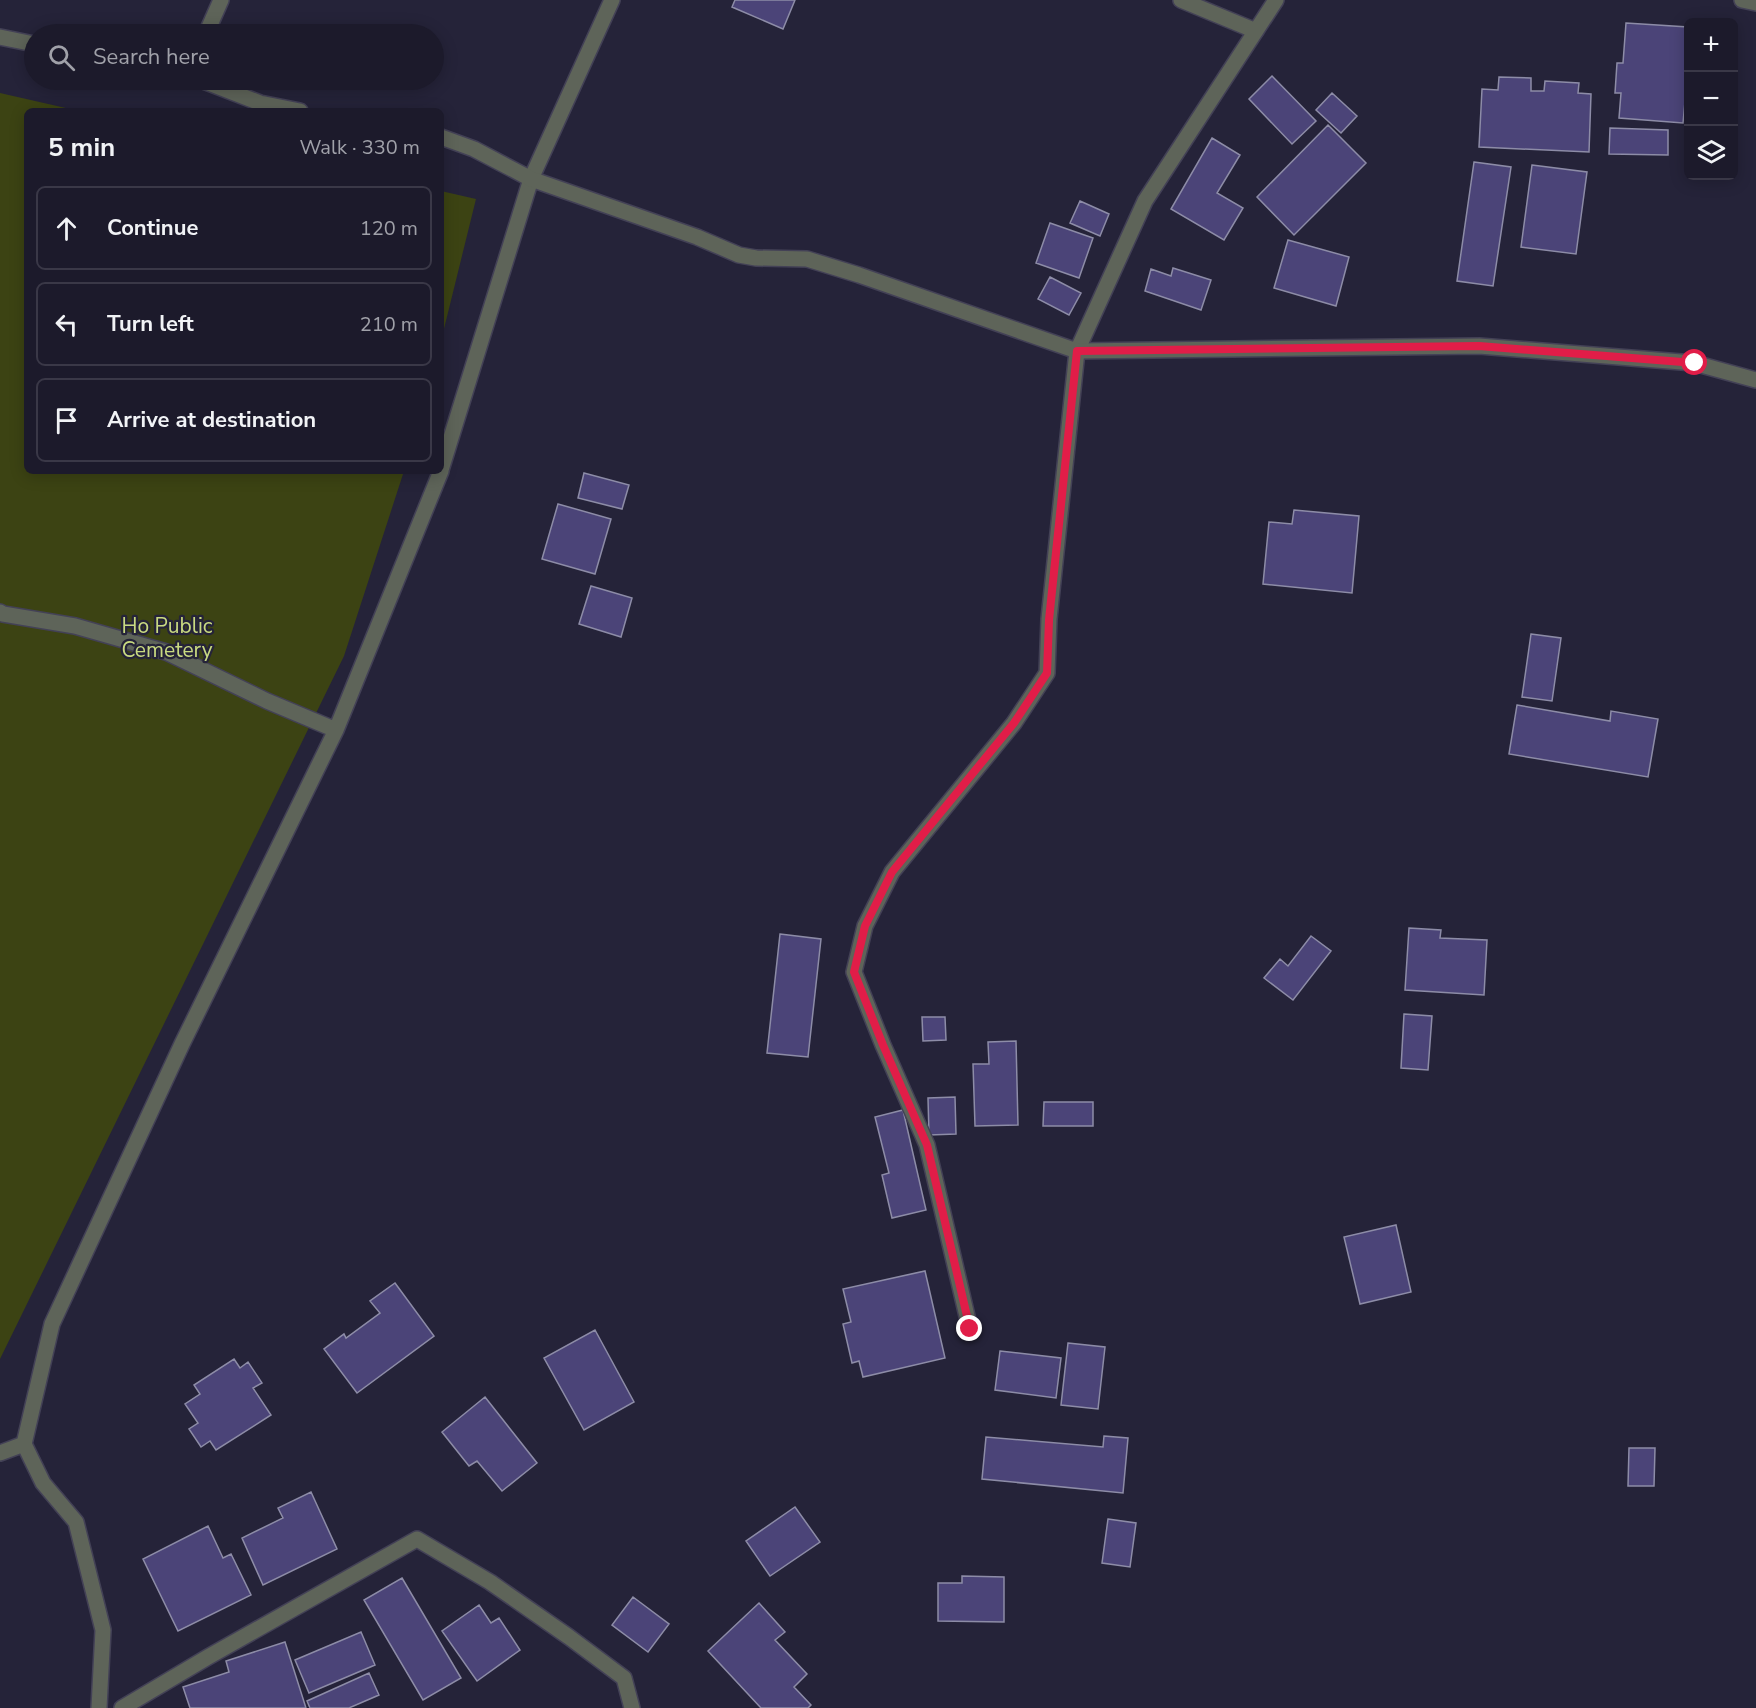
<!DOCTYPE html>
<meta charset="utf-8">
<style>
body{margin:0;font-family:"Nunito Sans",sans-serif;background:#252333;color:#f1f3f6}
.controls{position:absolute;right:18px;top:18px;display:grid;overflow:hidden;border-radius:9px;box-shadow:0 3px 15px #0003}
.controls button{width:54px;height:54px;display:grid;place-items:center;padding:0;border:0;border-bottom:2px solid #3a3847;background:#1c1a2b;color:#f1f3f6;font:30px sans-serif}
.stop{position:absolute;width:18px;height:18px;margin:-14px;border:4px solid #e11d48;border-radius:50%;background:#fff}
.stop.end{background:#e11d48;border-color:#fff;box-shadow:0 2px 6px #0008}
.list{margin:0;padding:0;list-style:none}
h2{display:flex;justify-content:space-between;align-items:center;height:78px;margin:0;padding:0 24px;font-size:26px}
h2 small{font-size:20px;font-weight:400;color:#a0a1a9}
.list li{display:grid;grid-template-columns:39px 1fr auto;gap:18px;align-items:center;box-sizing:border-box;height:84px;margin:0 12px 12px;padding:0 12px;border:2px solid #3a3847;border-radius:9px}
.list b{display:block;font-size:22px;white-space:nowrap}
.list em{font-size:20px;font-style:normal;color:#a0a1a9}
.icon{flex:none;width:33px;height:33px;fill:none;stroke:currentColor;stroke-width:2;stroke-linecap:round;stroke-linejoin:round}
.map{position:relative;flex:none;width:1756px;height:1708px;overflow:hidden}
.search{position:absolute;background:#1c1a2b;box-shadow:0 3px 15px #0003;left:24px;top:24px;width:420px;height:66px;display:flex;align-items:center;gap:15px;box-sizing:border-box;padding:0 21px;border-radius:33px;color:#a0a1a9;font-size:22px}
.panel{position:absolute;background:#1c1a2b;box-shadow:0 3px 15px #0003;left:24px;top:108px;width:420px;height:366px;border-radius:9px}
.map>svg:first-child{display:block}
.green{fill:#3c4313}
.building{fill:#4b4478;stroke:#8d8ca7;stroke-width:1.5}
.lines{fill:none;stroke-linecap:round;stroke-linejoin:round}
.minor-casing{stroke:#434156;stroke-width:18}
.tertiary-casing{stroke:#434156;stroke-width:18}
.minor{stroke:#5e6459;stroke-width:15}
.tertiary{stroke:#5e6459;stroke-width:15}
.route{stroke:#e11d48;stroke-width:8}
.labels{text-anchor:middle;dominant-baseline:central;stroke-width:4.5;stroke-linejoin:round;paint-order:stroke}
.park-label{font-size:21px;fill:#c9da81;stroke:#252339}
</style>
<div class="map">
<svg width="1756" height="1708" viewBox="0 0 1756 1708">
<rect width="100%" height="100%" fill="#252339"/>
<path class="green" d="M 0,93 L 79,111 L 27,111 L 27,471 L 404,471 L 344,656 L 0,1359 Z
M 441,191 L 476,199 L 441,341 Z"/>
<path class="building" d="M 735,0 L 795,0 L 783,29 L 732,7 Z
M 1626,23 L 1688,27 L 1688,81 L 1687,81 L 1683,123 L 1619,118 L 1621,93 L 1615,93 L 1617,63 L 1623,63 Z
M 1272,76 L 1316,121 L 1292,144 L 1249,99 Z
M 1499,77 L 1531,78 L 1531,91 L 1544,91 L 1545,81 L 1579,83 L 1578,93 L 1591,94 L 1589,152 L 1479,147 L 1482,89 L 1498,90 Z
M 1332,93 L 1357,116 L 1341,133 L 1316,110 Z
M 1328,125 L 1366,163 L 1294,235 L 1257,197 Z
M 1610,128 L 1668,130 L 1668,155 L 1609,154 Z
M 1212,138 L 1240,155 L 1217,193 L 1243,208 L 1224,240 L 1171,209 Z
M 1474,162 L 1511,167 L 1493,286 L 1457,281 Z
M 1532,165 L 1587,172 L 1576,254 L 1521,247 Z
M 1080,201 L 1109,214 L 1100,236 L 1070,223 Z
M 1050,223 L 1093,238 L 1079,278 L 1036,263 Z
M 1288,240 L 1349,257 L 1336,306 L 1274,288 Z
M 1173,268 L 1211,280 L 1201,310 L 1145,291 L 1151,269 L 1171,276 Z
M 1050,277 L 1081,293 L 1069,315 L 1038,299 Z
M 584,473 L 629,485 L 622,509 L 578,498 Z
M 558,504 L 611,519 L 595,574 L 542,559 Z
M 1294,510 L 1359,516 L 1352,593 L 1263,584 L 1269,522 L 1292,524 Z
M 591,586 L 632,598 L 621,637 L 579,624 Z
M 1531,634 L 1561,638 L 1552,701 L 1522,697 Z
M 1517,705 L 1610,721 L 1611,711 L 1658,719 L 1648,777 L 1509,754 Z
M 1409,928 L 1441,930 L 1440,938 L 1487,940 L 1484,995 L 1405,990 Z
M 780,934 L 821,939 L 808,1057 L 767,1053 Z
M 1311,936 L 1331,951 L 1293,1000 L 1264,978 L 1280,959 L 1288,966 Z
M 1404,1014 L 1432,1016 L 1428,1070 L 1401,1068 Z
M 922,1017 L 945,1017 L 946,1040 L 923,1041 Z
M 1016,1041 L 1018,1125 L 975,1126 L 973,1064 L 989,1064 L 988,1042 Z
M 955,1097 L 956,1134 L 929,1135 L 928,1098 Z
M 1044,1102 L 1093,1102 L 1093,1126 L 1043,1126 Z
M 903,1110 L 926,1210 L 892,1218 L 882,1175 L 889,1173 L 875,1117 Z
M 1396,1225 L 1411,1292 L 1360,1304 L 1344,1237 Z
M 925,1271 L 945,1358 L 863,1377 L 859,1361 L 852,1363 L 843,1324 L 851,1322 L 843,1289 Z
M 395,1283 L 434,1336 L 357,1393 L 324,1349 L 344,1334 L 346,1338 L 380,1313 L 370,1301 Z
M 595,1330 L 634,1402 L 584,1430 L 544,1358 Z
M 1068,1343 L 1105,1347 L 1098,1409 L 1061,1405 Z
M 1000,1351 L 1061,1358 L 1056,1398 L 995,1390 Z
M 234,1359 L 240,1368 L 248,1362 L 262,1383 L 253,1388 L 271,1415 L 216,1450 L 210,1441 L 201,1447 L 189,1429 L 198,1423 L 185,1404 L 200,1394 L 194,1385 Z
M 485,1397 L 537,1463 L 502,1491 L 477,1461 L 469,1466 L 442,1432 Z
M 1104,1436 L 1128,1438 L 1123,1493 L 982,1479 L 986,1437 L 1103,1447 Z
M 1629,1448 L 1655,1448 L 1654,1486 L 1628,1486 Z
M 311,1492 L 337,1549 L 263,1585 L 242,1538 L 283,1518 L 278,1508 Z
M 795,1507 L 820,1542 L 770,1576 L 746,1541 Z
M 1108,1519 L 1136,1523 L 1130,1567 L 1102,1563 Z
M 208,1526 L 223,1558 L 231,1554 L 251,1595 L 178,1631 L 143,1559 Z
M 962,1576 L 1004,1577 L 1004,1622 L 938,1621 L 938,1583 L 962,1583 Z
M 402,1578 L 461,1678 L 423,1700 L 364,1600 Z
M 633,1597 L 669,1624 L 648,1652 L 612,1625 Z
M 759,1603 L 785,1632 L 775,1640 L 807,1674 L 794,1687 L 811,1705 L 808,1708 L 761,1708 L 708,1651 Z
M 479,1605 L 491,1623 L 499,1618 L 520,1650 L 477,1681 L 442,1631 Z
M 361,1632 L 375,1665 L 309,1693 L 295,1660 Z
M 285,1642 L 306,1708 L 190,1708 L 183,1687 L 229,1672 L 226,1661 Z
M 369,1673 L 379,1695 L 349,1708 L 310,1708 L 307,1701 Z"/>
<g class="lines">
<g class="minor-casing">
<path id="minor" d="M 1181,0 L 1256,31
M 1742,0 L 1756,3
M 206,34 L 221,0
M 441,470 L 531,179 L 612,0
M 0,612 L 3,614 L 75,626 L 166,652 L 267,701 L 336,730
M 970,1329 L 927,1145 L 883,1045 L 854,972 L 865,926 L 892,872 L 1014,723 L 1047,673 L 1049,619 L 1077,351 L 1145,201 L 1276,0
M 0,1453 L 24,1444
M 99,1708 L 103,1630 L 76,1522 L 43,1483 L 24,1444 L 52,1324 L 182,1044 L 336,730 L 441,471
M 122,1708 L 208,1657 L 417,1539 L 490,1582 L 569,1637 L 624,1678 L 632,1708"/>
</g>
<g class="tertiary-casing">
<path id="tertiary" d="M 0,37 L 34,44
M 201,80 L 260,103 L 300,111
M 441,137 L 474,149 L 531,179 L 697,237 L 739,255 L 756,258 L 807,259 L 859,275 L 1077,351 L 1479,346 L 1694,363 L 1756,380"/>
</g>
<use href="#minor" class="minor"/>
<use href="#tertiary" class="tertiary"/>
</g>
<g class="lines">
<path class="route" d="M 970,1329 L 927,1145 L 883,1045 L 854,972 L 865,926 L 892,872 L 1014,723 L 1047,673 L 1049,620 L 1077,351 L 1479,346 L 1695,363"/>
</g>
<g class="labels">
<g class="park-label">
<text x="167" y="626">Ho Public<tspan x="167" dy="24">Cemetery</tspan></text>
</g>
</g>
</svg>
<div class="controls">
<button>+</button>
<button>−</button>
<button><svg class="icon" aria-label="layers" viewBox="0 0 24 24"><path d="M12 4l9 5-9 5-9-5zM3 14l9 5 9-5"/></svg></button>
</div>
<div class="stop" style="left:1695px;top:363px"></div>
<div class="stop end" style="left:970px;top:1329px"></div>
<div class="search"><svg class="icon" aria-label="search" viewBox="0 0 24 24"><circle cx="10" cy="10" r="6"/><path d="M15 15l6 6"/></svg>Search here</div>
<section class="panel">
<h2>5 min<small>Walk · 330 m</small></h2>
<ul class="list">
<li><svg class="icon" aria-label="ahead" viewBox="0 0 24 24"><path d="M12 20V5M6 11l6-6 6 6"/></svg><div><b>Continue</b></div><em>120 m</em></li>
<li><svg class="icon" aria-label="left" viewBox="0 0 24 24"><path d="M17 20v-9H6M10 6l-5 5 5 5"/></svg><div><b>Turn left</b></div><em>210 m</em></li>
<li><svg class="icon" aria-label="arrive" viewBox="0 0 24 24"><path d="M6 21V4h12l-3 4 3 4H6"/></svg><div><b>Arrive at destination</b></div></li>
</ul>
</section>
</div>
